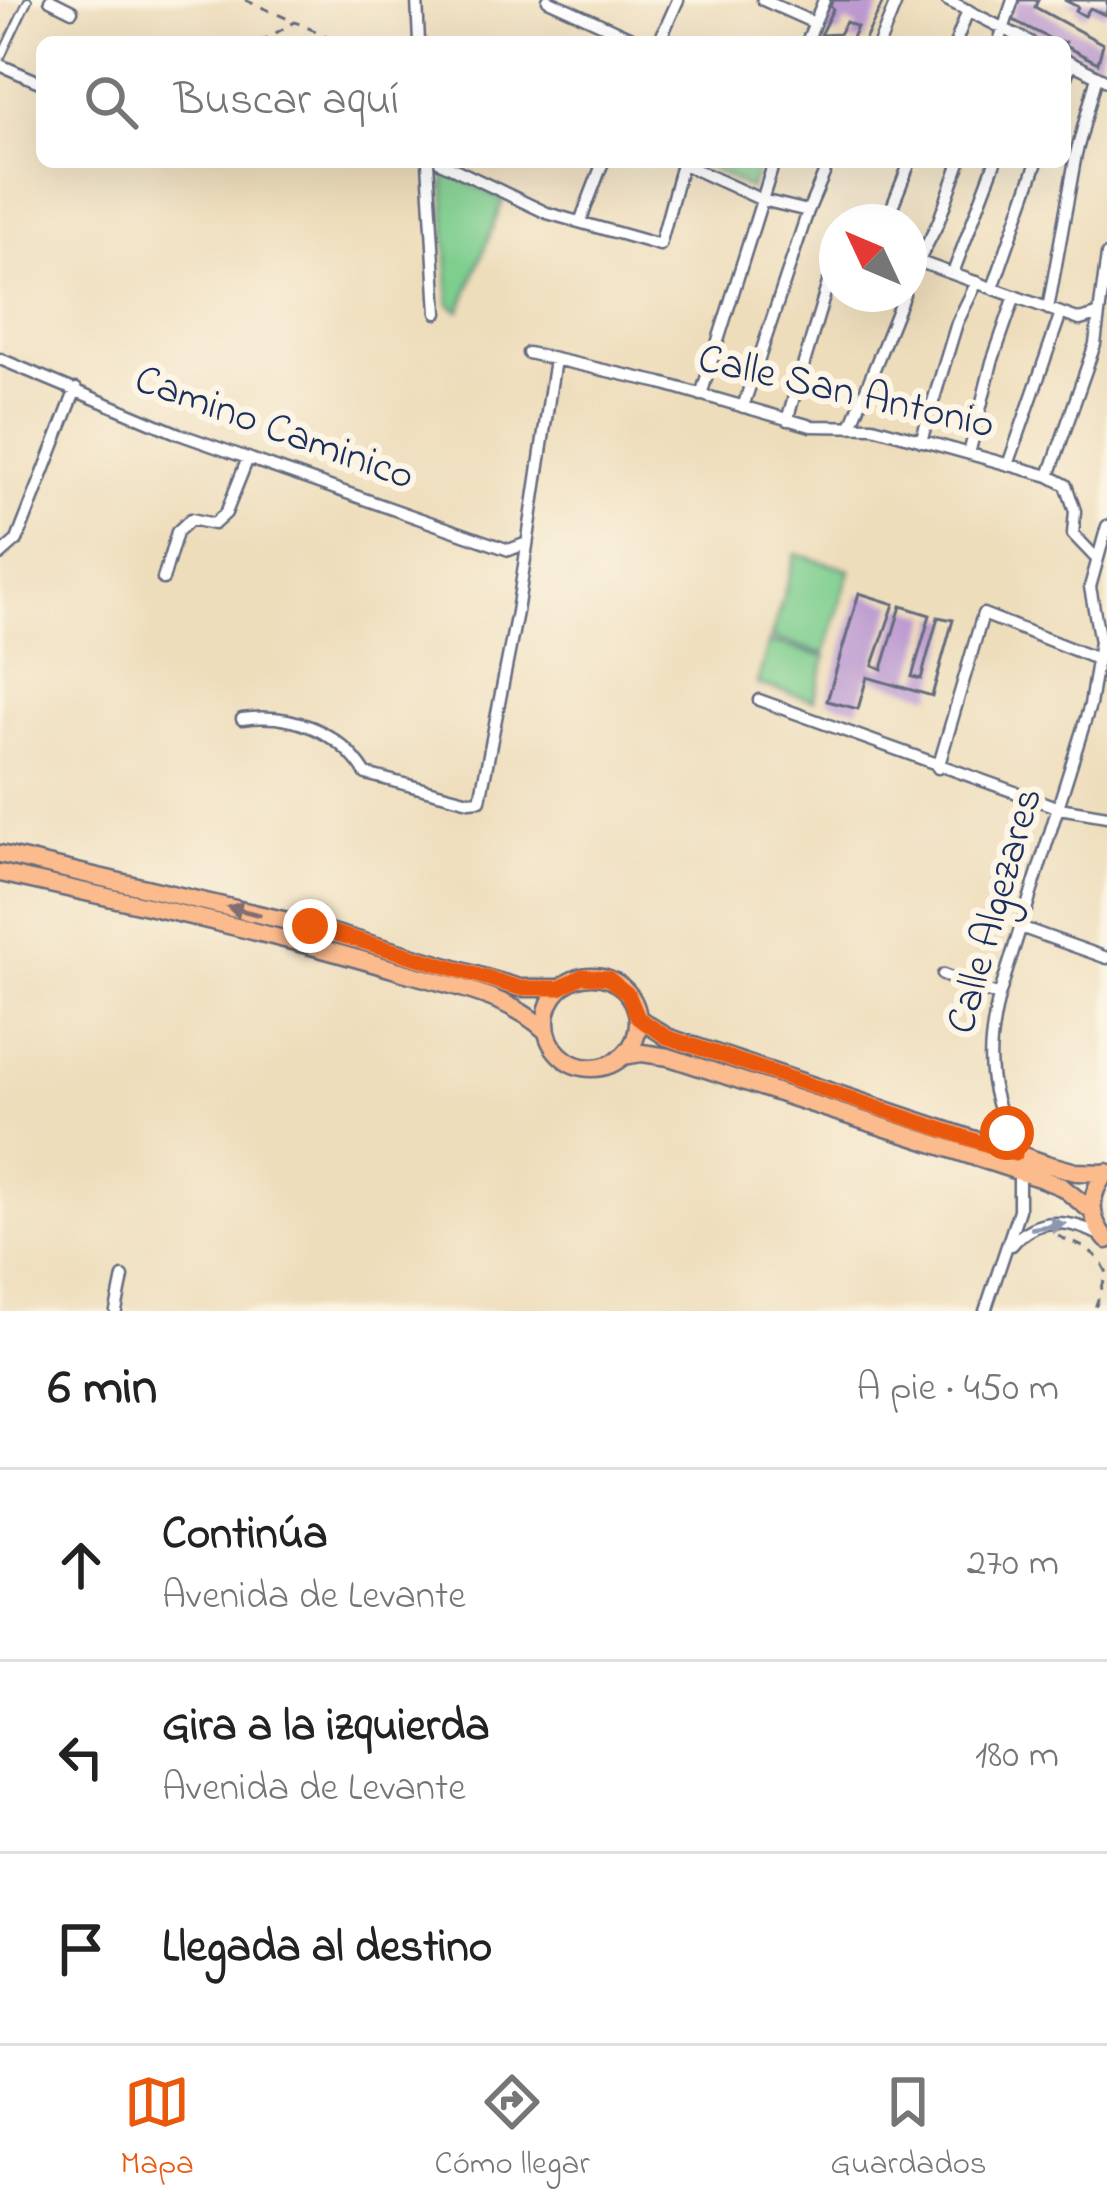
<!DOCTYPE html>
<html lang="es">
<meta charset="utf-8">
<style>
body{margin:0;font-family:"Indie Flower",sans-serif;background:#f2f2f2;color:#222}
.compass{position:absolute;left:819px;top:204px;width:108px;height:108px;border-radius:50%;background:#fff;box-shadow:0 12px 48px #0002;rotate:314deg}
.stop{position:absolute;width:36px;height:36px;margin:-27px;border:9px solid #ea580c;border-radius:50%;background:#fff}
.stop.end{background:#ea580c;border-color:#fff;box-shadow:0 3px 12px #0008}
.list{margin:0;padding:0;list-style:none}
h2{display:flex;justify-content:space-between;align-items:center;height:156px;margin:0;padding:0 48px;font-size:51px}
h2 small{font-size:39px;font-weight:400;color:#767676}
.list li{display:grid;grid-template-columns:78px 1fr auto;gap:36px;align-items:center;box-sizing:border-box;height:192px;padding:0 48px;border-top:3px solid #e0e0e0}
.list b{display:block;font-size:45px;white-space:nowrap}
.list p{margin:0;font-size:39px;white-space:nowrap;color:#767676}
.list em{font-size:39px;font-style:normal;color:#767676}
.icon{flex:none;width:66px;height:66px;fill:none;stroke:currentColor;stroke-width:2;stroke-linecap:round;stroke-linejoin:round}
.map{position:relative;flex:none;width:1107px;height:1311px;overflow:hidden}
.search{position:absolute;background:#fff;box-shadow:0 12px 48px #0002;left:36px;right:36px;top:36px;height:132px;display:flex;align-items:center;gap:30px;box-sizing:border-box;padding:0 42px;border-radius:18px;color:#767676;font-size:45px}
.sheet{height:732px;background:#fff}
nav{display:flex;justify-content:space-around;align-items:center;box-sizing:border-box;height:168px;border-top:3px solid #e0e0e0;background:#fff;font-size:33px;color:#767676}
nav a{display:grid;justify-items:center;gap:6px}
nav .on{color:#ea580c}
.map>svg:first-child{display:block}
.green{fill:#7ece8e;stroke:#4c7e76;stroke-width:3}
.building{fill:#bd9bd1}
.lines{fill:none;stroke-linecap:round;stroke-linejoin:round}
.lane-casing{stroke:#656c7f;stroke-width:10}
.street-casing{stroke:#656c7f;stroke-width:15}
.primary-casing{stroke:#656c7f;stroke-width:21}
.path{stroke:#656c7f;stroke-width:3;stroke-dasharray:9 9;stroke-linecap:butt}
.lane{stroke:#fff;stroke-width:6}
.street{stroke:#fff;stroke-width:10}
.primary{stroke:#fbbb8d;stroke-width:16}
.oneway{fill:#806e73}
.oneway2{fill:#8d97ae}
.route{stroke:#ea580c;stroke-width:15}
.labels{text-anchor:middle;dominant-baseline:central;stroke-width:12;stroke-linejoin:round;paint-order:stroke}
.street-label{font-size:42px;fill:#1b2f5e;stroke:#fcf5e5}
</style>
<div class="map">
<svg width="1107" height="1311" viewBox="0 0 1107 1311">
<rect width="100%" height="100%" fill="#fcf5e5"/>
<filter id="ink" filterUnits="userSpaceOnUse"><feTurbulence type="fractalNoise" baseFrequency=".00833" numOctaves="2"/><feDisplacementMap in="SourceGraphic" scale="24" xChannelSelector="R" yChannelSelector="G"/><feConvolveMatrix kernelMatrix="1 2 1 2 8 2 1 2 1" color-interpolation-filters="sRGB"/></filter>
<filter id="wash" filterUnits="userSpaceOnUse"><feTurbulence type="fractalNoise" baseFrequency=".004" numOctaves="4" result="noise"/><feDisplacementMap in="SourceGraphic" scale="48" xChannelSelector="R" yChannelSelector="G"/><feGaussianBlur stdDeviation="2.7" result="paint"/><feColorMatrix in="noise" values="0 0 0 0 0 0 0 0 0 0 0 0 0 0 0 0 0 1.4 0 .05"/><feComposite in="paint" operator="in"/></filter>
<g filter="url(#wash)">
<rect width="100%" height="100%" fill="#edb"/>
<path class="green" d="M 699,162 L 760,162 L 750,189 Z
M 444,170 L 503,200 L 460,311 L 449,304 Z
M 796,554 L 850,570 L 825,654 L 771,638 Z
M 769,642 L 826,657 L 814,700 L 757,684 Z"/>
<g id="blocks">
<path class="building" d="M 833,0 L 884,0 L 864,42 L 850,42 L 857,27 L 846,22 L 839,34 L 820,35 L 833,9 L 830,6 Z
M 1016,0 L 1038,0 L 1035,7 L 1103,44 L 1098,63 L 1065,46 L 1065,42 L 1057,42 L 1011,19 Z
M 1064,0 L 1107,0 L 1107,10 L 1105,15 L 1090,8 L 1085,16 L 1076,11 L 1078,7 Z
M 859,593 L 894,604 L 873,665 L 882,669 L 901,606 L 930,615 L 912,677 L 921,679 L 938,617 L 953,620 L 932,696 L 867,677 L 858,709 L 827,701 Z"/>
</g>
</g>
<g filter="url(#ink)">
<use href="#blocks" fill-opacity="0" stroke="#656c7f" stroke-width="3"/>
<g class="lines">
<g class="lane-casing">
<path id="lane" d="M 0,59 L 28,0"/>
</g>
<g class="street-casing">
<path id="street" d="M 50,0 L 72,11
M 417,0 L 419,42
M 548,0 L 640,42
M 763,0 L 812,22
M 947,0 L 1030,42
M 659,42 L 678,0
M 807,42 L 824,0
M 880,42 L 897,0
M 956,42 L 968,10
M 999,42 L 1013,0
M 1065,60 L 1107,81
M 0,65 L 37,81
M 1065,80 L 1071,63
M 428,162 L 437,313
M 440,162 L 547,213 L 660,245 L 682,164
M 681,163 L 762,200 L 808,211
M 580,222 L 603,162
M 886,222 L 910,162
M 909,258 L 1080,320 L 1097,315
M 953,273 L 995,162
M 909,280 L 938,223 L 960,162
M 993,288 L 1037,162
M 1048,309 L 1076,154 L 1097,76
M 528,353 L 661,383 L 811,426 L 873,427 L 1049,476 L 1066,485 L 1075,511 L 1073,534 L 1095,557
M 0,359 L 179,434 L 509,550 L 527,543
M 701,395 L 774,162
M 743,407 L 808,211 L 829,162
M 787,420 L 828,283 L 837,271
M 852,424 L 904,294
M 921,441 L 957,323 L 977,282
M 969,454 L 992,362 L 1015,296
M 1008,465 L 1061,313
M 1049,476 L 1095,344 L 1107,255
M 0,555 L 17,540 L 76,389
M 163,579 L 177,532 L 191,519 L 214,524 L 226,513 L 248,458
M 759,700 L 1059,808 L 1107,816
M 242,719 C 292,712 339,731 366,774 L 469,801 L 480,800 L 517,612 L 555,359
M 938,768 L 983,614 L 1097,659
M 1023,928 L 1107,958
M 943,975 L 999,996
M 1015,1153 C 989,1087 983,1066 999,996 L 1090,705 L 1100,642 L 1090,587 L 1107,526
M 1012,1245 C 1036,1215 1071,1219 1103,1237
M 116,1311 L 123,1277
M 985,1311 L 1019,1210 L 1019,1171"/>
</g>
<g class="primary-casing">
<path id="primary" d="M 0,854 L 309,926 L 520,988 L 560,988
M 0,873 C 135,903 270,932 403,972 C 452,986 508,995 546,1031
M546 1022a46 46 0 1 1 92 0a46 46 0 1 1-92 0Z
M 638,1018 L 667,1037 L 1047,1164 L 1076,1172 L 1106,1173
M 623,1056 L 642,1053 L 669,1057 L 1042,1179 L 1062,1187 L 1092,1211
M 1107,1172 C 1088,1194 1088,1218 1107,1240"/>
</g>
<path class="path" d="M 245,0 L 293,21
M 260,42 L 295,22 L 340,42
M 1058,1236 C 1079,1246 1095,1247 1107,1273 L 1094,1311"/>
<use href="#lane" class="lane"/>
<use href="#street" class="street"/>
<use href="#primary" class="primary"/>
</g>
<defs><path id="oneway-solid" d="M-6-.8H1V-3.2L6.5 0L1 3.2V.8H-6Z" transform="scale(3)"/></defs>
<use class="oneway" href="#oneway-solid" transform="translate(244 911) rotate(-166)"/>
<use class="oneway2" href="#oneway-solid" transform="translate(1048 1226) rotate(-8)"/>
</g>
<g class="lines" filter="url(#ink)">
<path class="route" d="M 310,926 L 520,988 L 560,988 L 582,976 L 608,978 L 628,994 L 638,1018 L 667,1037 L 1015,1154 L 1007,1133"/>
</g>
<g class="labels">
<g class="street-label">
<text transform="translate(846 393) rotate(13)">Calle San Antonio</text>
<text transform="translate(274 429) rotate(20)">Camino Caminico</text>
<text transform="translate(996 911) rotate(-74)">Calle Algezares</text>
</g>
</g>
</svg>
<svg class="compass" viewBox="-18 -18 36 36"><path d="M0-13l5 13h-10z" fill="#e53935"/><path d="M0 13l5-13h-10z" fill="#767676"/></svg>
<div class="stop" style="left:1007px;top:1133px"></div>
<div class="stop end" style="left:310px;top:926px"></div>
<div class="search"><svg class="icon" aria-label="search" viewBox="0 0 24 24"><circle cx="10" cy="10" r="6"/><path d="M15 15l6 6"/></svg>Buscar aquí</div>
</div>
<section class="sheet">
<h2>6 min<small>A pie · 450 m</small></h2>
<ul class="list">
<li><svg class="icon" aria-label="ahead" viewBox="0 0 24 24"><path d="M12 20V5M6 11l6-6 6 6"/></svg><div><b>Continúa</b><p>Avenida de Levante</p></div><em>270 m</em></li>
<li><svg class="icon" aria-label="left" viewBox="0 0 24 24"><path d="M17 20v-9H6M10 6l-5 5 5 5"/></svg><div><b>Gira a la izquierda</b><p>Avenida de Levante</p></div><em>180 m</em></li>
<li><svg class="icon" aria-label="arrive" viewBox="0 0 24 24"><path d="M6 21V4h12l-3 4 3 4H6"/></svg><div><b>Llegada al destino</b></div></li>
</ul>
</section>
<nav>
<a class="on"><svg class="icon" aria-label="map" viewBox="0 0 24 24"><path d="M3 6l6-2 6 2 6-2v14l-6 2-6-2-6 2zM9 4v14M15 6v14"/></svg>Mapa</a>
<a><svg class="icon" aria-label="directions" viewBox="0 0 24 24"><path d="M12 3l9 9-9 9-9-9zM9 14v-3h6M13 9l2 2-2 2"/></svg>Cómo llegar</a>
<a><svg class="icon" aria-label="saved" viewBox="0 0 24 24"><path d="M7 4h10v16l-5-4-5 4z"/></svg>Guardados</a>
</nav>
